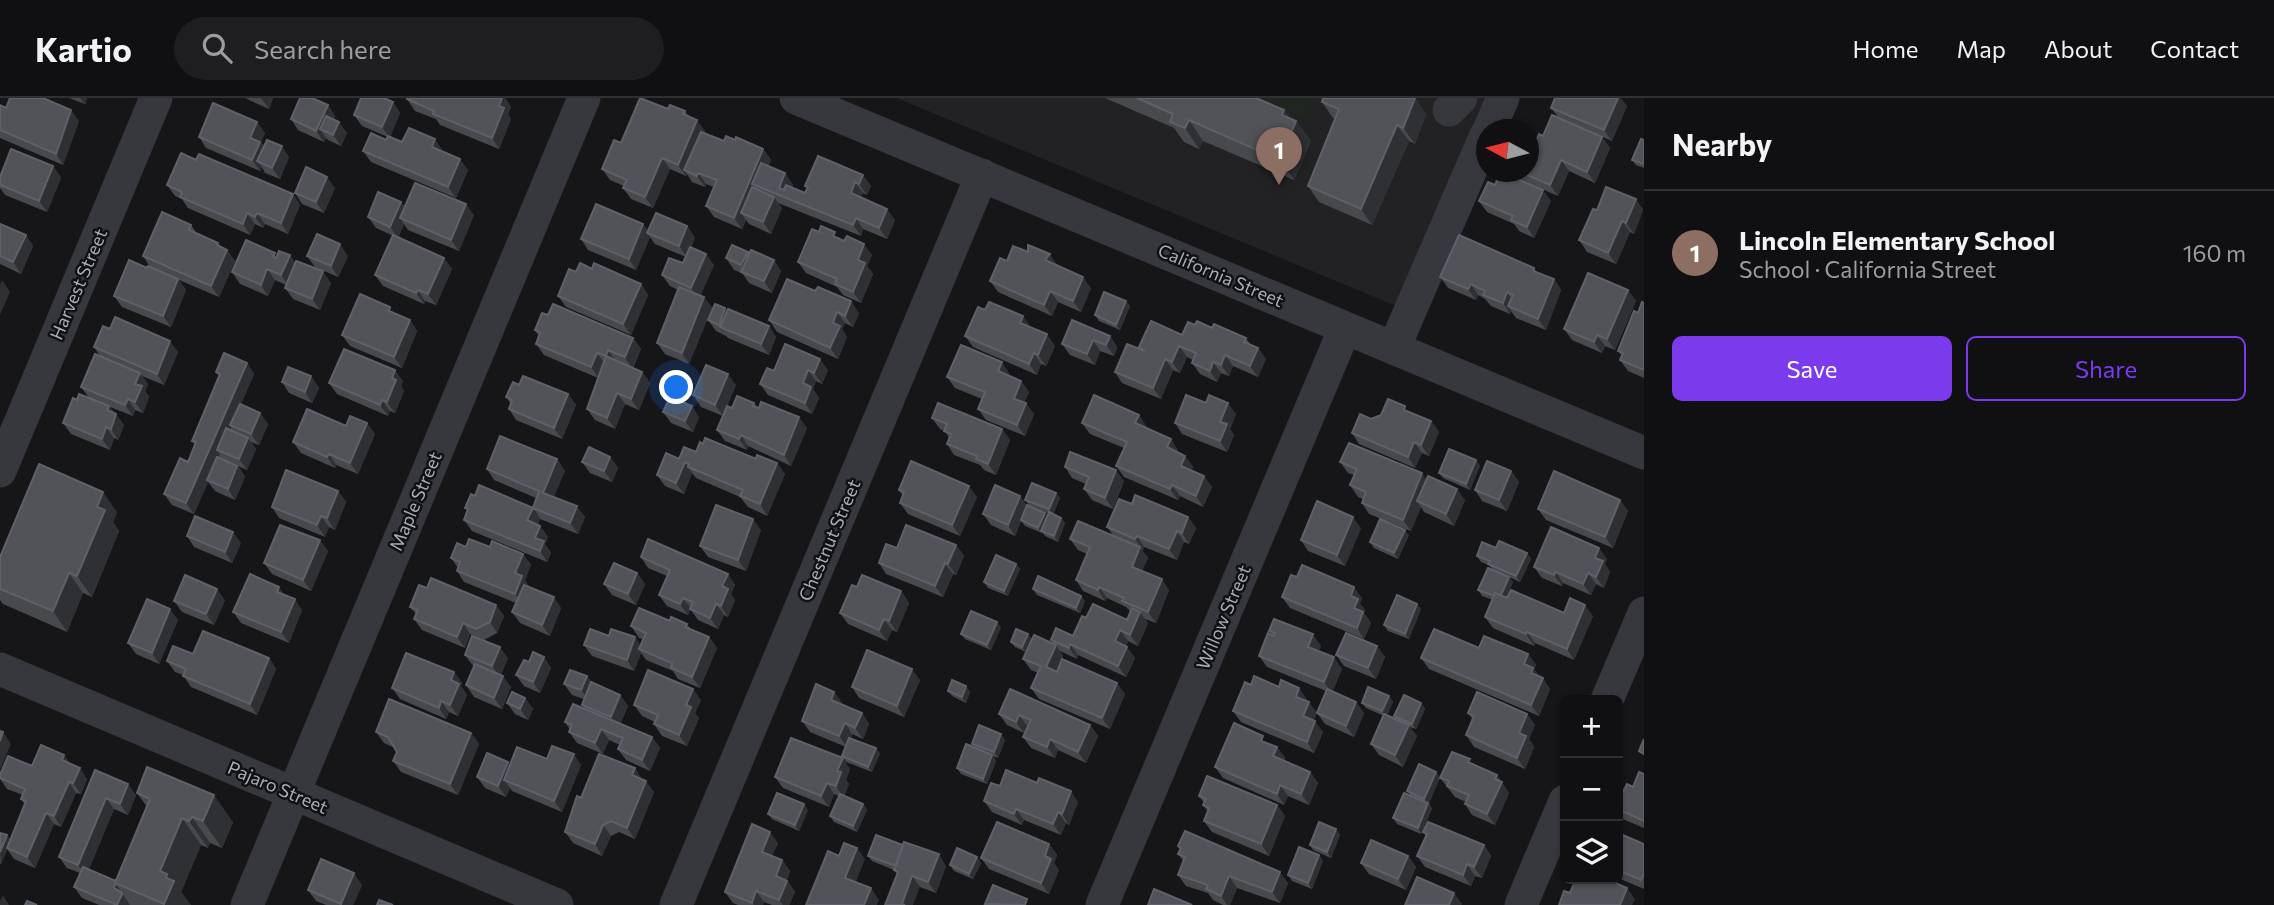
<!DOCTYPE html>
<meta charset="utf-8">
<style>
body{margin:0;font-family:Commissioner,sans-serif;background:#1e1e20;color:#f1f3f6}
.controls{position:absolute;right:21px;bottom:21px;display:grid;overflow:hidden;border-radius:10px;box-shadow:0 2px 5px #0004}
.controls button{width:63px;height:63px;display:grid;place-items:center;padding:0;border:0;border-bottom:2px solid #303032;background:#101012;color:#f1f3f6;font:35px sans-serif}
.compass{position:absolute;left:1476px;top:21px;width:63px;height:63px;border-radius:50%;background:#101012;box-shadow:0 2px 5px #0004;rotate:277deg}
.you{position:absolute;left:677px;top:290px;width:24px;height:24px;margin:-18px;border:5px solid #fff;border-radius:50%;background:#1a73e8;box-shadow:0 0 0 10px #1a73e833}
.badge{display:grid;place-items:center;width:46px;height:46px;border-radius:50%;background:#7c3aed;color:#fff;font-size:23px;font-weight:700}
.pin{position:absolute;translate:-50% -58px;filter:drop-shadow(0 2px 4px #0008)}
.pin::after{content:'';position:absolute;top:37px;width:24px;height:21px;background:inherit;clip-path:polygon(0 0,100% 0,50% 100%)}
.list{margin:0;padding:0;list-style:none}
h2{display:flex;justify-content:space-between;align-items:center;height:91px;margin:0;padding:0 28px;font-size:30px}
h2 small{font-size:23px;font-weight:400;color:#9c9d9f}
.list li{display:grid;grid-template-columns:46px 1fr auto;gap:21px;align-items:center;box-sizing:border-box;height:126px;padding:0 28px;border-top:2px solid #303032}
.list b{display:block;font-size:26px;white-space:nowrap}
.list p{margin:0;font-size:23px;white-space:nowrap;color:#9c9d9f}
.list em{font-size:23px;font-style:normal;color:#9c9d9f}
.actions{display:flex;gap:14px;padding:21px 28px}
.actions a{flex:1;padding:16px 0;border:2px solid #7c3aed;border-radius:10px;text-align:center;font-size:24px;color:#7c3aed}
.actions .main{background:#7c3aed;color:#fff}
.icon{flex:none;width:38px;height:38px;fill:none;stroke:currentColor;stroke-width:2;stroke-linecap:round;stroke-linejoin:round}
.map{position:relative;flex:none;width:1644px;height:807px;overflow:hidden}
header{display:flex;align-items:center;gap:42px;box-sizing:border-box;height:98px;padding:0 35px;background:#101012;border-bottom:2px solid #303032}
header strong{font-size:33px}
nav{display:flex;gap:38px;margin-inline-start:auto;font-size:24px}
.search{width:490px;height:63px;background:#1e1e20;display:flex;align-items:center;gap:18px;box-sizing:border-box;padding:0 24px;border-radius:38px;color:#9c9d9f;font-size:26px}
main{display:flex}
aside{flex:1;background:#101012}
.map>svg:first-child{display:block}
.built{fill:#222225}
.green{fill:#1e261f}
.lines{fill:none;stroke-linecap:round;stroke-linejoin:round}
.minor{stroke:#37383d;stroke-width:33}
.wall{fill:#47494d}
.shaded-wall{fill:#2f3033}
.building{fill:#525359;stroke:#5f6168;stroke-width:2}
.labels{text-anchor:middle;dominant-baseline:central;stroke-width:5;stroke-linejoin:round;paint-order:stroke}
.street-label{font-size:18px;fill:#a8adb8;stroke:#111113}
</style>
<header>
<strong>Kartio</strong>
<div class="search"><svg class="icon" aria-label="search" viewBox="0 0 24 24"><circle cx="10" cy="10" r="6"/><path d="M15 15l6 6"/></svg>Search here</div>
<nav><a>Home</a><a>Map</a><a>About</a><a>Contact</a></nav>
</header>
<main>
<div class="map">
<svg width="1644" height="807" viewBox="0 0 1644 807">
<rect width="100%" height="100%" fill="#161618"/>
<path class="built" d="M 897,0 L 1489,0 L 1401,210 Z"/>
<path class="green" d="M 1266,0 L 1313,0 L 1306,18 L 1301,20 L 1265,5 Z"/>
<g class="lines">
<path class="minor" d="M 796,0 L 1644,355
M 1449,12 L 1461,0
M 1489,32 L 1503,0
M 1394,250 L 1486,37
M 0,373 L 156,0
M 0,571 L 557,807
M 1607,602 L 1644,515
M 247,807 L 584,0
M 676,807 L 982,77
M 1102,807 L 1345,230
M 1521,807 L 1565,703"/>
</g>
<path class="wall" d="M 69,0 L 87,0 L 85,6 Z
M 245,0 L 273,0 L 269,11 Z
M 408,0 L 505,0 L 511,9 L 508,16 L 511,21 L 499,51 L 440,27 L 436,21 L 415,13 L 407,1 Z
M 1105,0 L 1256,0 L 1284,12 L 1290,20 L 1296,23 L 1311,43 L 1294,82 L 1203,43 L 1199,51 L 1184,44 L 1174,30 Z
M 1415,0 L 1426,16 L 1415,46 L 1409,43 L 1372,127 L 1319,104 L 1308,88 L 1335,21 L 1333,20 L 1322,4 Z
M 393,4 L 400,15 L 390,39 L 402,44 L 435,41 L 442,53 L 468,72 L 456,100 L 371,64 L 363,53 L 386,42 L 388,39 L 362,28 L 354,17 Z
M 0,7 L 6,10 L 79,23 L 63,67 L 0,40 Z
M 328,7 L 335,18 L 334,21 L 347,35 L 341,48 L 328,42 L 326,40 L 324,44 L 298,32 L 291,21 Z
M 1627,8 L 1612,43 L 1586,32 L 1602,39 L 1610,50 L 1595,85 L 1569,73 L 1558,98 L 1510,77 L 1508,74 L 1529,74 L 1534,48 L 1559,20 L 1551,10 Z
M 668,11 L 685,13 L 689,19 L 705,33 L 704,35 L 724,43 L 735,42 L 763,51 L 771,62 L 768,68 L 785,75 L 793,87 L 792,89 L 805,95 L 807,91 L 805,88 L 818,58 L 871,88 L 867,97 L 863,95 L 861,99 L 895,122 L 887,141 L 863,131 L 861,138 L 778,105 L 782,110 L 771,136 L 749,126 L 746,122 L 742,131 L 714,119 L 706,108 L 714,89 L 706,86 L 705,89 L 692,84 L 687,76 L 686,78 L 670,71 L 653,110 L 631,101 L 623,90 L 624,88 L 610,82 L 602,71 L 621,45 Z
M 265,35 L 261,44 L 264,49 L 289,59 L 280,81 L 265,75 L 262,69 L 260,73 L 206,50 L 199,39 Z
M 1644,42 L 1644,70 L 1636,67 L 1632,62 Z
M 196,62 L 293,96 L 300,107 L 288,136 L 265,126 L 263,130 L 255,126 L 250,137 L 188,110 L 182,101 L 175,98 L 167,87 Z
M 53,68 L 61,80 L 47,114 L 5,97 L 0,90 L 0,79 Z
M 1495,87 L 1551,103 L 1534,140 L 1519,133 L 1514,126 L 1487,114 L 1479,103 Z
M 335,90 L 324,115 L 302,106 L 295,95 Z
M 1636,101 L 1643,112 L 1634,136 L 1630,134 L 1616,166 L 1587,154 L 1579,142 L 1597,112 Z
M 401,104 L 405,109 L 474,117 L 459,153 L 408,132 L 404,126 L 398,140 L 376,130 L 368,119 Z
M 0,126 L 26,137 L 33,148 L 21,176 L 0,166 Z
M 643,126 L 648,133 L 687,128 L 695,140 L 691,149 L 714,167 L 700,198 L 704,199 L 712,210 L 689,266 L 665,256 L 657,245 L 678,192 L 670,188 L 662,177 L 683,165 L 686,159 L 655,146 L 650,139 L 636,172 L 588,152 L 581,141 Z
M 191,127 L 197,136 L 218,145 L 221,149 L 227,152 L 235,163 L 219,199 L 179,182 L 186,192 L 171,229 L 122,209 L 114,198 L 147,170 L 150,169 L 143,158 Z
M 840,142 L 872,157 L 867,168 L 873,176 L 861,205 L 843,197 L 837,189 L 806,175 L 798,164 Z
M 749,156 L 774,162 L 781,173 L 772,195 L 749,185 L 742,175 L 734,172 L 726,160 Z
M 290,157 L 295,165 L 331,185 L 320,212 L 293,201 L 285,190 L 286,187 L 275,182 L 268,198 L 240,186 L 232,174 L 277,158 Z
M 307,158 L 348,158 L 338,179 L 315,169 Z
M 444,160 L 452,171 L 436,207 L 425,203 L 424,206 L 383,188 L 375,177 Z
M 1007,163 L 1057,167 L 1091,190 L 1081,214 L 1058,204 L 1052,218 L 998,194 L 990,183 Z
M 1534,170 L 1537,174 L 1554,181 L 1561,192 L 1546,232 L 1516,220 L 1511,213 L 1510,216 L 1491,208 L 1485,201 L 1478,197 L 1476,202 L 1448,190 L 1440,179 Z
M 592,171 L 641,186 L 648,197 L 631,237 L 566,209 L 558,198 L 576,174 Z
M 787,181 L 859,215 L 853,229 L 845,225 L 842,231 L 847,239 L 838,261 L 777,234 L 769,222 Z
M 1628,192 L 1636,203 L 1615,252 L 1605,248 L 1602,255 L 1572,242 L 1564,231 Z
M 1126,203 L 1130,208 L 1120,232 L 1099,223 L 1095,217 Z
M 1644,205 L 1644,280 L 1628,273 L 1620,262 L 1622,258 L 1618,253 Z
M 725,210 L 727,212 L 769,228 L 776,239 L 769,257 L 728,240 L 726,238 L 716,233 L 708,222 Z
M 395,215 L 410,222 L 417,233 L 402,270 L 350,248 L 342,237 Z
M 548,217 L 633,240 L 641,251 L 633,270 L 642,274 L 650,285 L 639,312 L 625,306 L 615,331 L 595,322 L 587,311 L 598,280 L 544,257 L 536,246 L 539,238 L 535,232 Z
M 1195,227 L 1212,230 L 1246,240 L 1251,247 L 1258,250 L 1266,261 L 1258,279 L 1233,268 L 1229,278 L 1221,275 L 1217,284 L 1200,276 L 1192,265 L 1193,262 L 1187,259 L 1180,275 L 1173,272 L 1161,301 L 1122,285 L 1115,274 L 1141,252 L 1139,249 L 1182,237 Z
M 1031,229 L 1055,248 L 1046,268 L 1041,266 L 1037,277 L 973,249 L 965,238 Z
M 110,231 L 178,254 L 164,287 L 142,278 L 148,286 L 145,293 L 149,299 L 143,315 L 135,312 L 133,318 L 110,309 L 124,327 L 118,342 L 114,340 L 110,352 L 71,336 L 63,325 L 77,302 L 89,300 L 81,289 L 100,258 L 94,249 Z
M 1110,238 L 1117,249 L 1114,258 L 1100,253 L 1095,267 L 1070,257 L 1062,246 Z
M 247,265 L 254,276 L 241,306 L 260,315 L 268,326 L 259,347 L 251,344 L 256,351 L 247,372 L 238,368 L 245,379 L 235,402 L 215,393 L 208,384 L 194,416 L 172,407 L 164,396 L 188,364 L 195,347 L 192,343 L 219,278 L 216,274 Z
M 828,272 L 822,286 L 816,283 L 813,291 L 819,300 L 812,316 L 768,297 L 760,286 L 774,273 Z
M 1009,275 L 1008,278 L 1021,283 L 1029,294 L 1024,305 L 1034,316 L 1025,338 L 986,322 L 978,311 L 982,301 L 955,290 L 947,279 Z
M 311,278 L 319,290 L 312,305 L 289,295 L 282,284 Z
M 403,283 L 401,288 L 404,293 L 395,315 L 390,313 L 388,318 L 337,296 L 329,285 Z
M 519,287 L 568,296 L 576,307 L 562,341 L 516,322 L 509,311 L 511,306 L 506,299 Z
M 736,287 L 727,308 L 732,310 L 754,305 L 758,310 L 807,330 L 791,368 L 748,348 L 747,352 L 725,343 L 717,332 L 723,318 L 701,309 L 693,297 Z
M 663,314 L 699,319 L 693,334 L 671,325 Z
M 1409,314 L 1431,323 L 1439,334 L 1429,358 L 1422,355 L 1415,370 L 1359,346 L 1352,335 L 1371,321 Z
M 1236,316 L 1230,331 L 1234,337 L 1227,354 L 1182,336 L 1175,325 Z
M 1139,317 L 1146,328 L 1145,330 L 1178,352 L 1177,354 L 1185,358 L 1193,369 L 1192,372 L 1204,378 L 1212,389 L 1203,409 L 1180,398 L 1178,402 L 1124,379 L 1116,368 L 1124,350 L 1090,336 L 1082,325 Z
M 932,320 L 1002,331 L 1010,342 L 996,377 L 984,372 L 980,367 L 954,357 L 947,346 L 949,340 L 945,333 L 940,331 Z
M 346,328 L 375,336 L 358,376 L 336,367 L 335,370 L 301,355 L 293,344 Z
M 610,359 L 618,370 L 612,384 L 590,375 L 582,364 Z
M 557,361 L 565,373 L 553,399 L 585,419 L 578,436 L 540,421 L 533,410 L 536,400 L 494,382 L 487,371 Z
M 679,361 L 756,361 L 777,365 L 785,376 L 767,418 L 748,409 L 740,399 L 696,380 L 692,375 L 684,396 L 665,388 L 657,377 Z
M 1476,362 L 1480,368 L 1470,392 L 1443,380 L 1439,375 Z
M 1340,364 L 1426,382 L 1465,402 L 1454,428 L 1424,414 L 1421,409 L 1411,433 L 1369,416 L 1362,405 L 1363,401 L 1358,399 L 1350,387 L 1354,377 L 1348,375 Z
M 1065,369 L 1124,383 L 1113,411 L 1092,402 L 1084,391 L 1086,386 L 1072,380 Z
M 1511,373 L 1519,384 L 1507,413 L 1482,403 L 1475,392 Z
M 899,392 L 977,399 L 960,438 L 908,416 L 900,405 L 903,398 Z
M 338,393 L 346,404 L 335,432 L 329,429 L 325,439 L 279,420 L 272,409 Z
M 1056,395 L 1060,400 L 1053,416 L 1061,420 L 1065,425 L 1058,444 L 1045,438 L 1042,434 L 1042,435 L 1025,428 L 1021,423 L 1015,438 L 991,427 L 983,416 L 1020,398 L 1027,408 L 1045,415 L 1047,418 L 1048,415 L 1029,407 L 1025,402 Z
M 1620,402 L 1628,413 L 1613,450 L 1546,422 L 1538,411 Z
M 1132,406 L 1188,419 L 1196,430 L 1189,446 L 1184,444 L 1177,462 L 1144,449 L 1143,452 L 1142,452 L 1148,460 L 1142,473 L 1169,492 L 1156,525 L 1145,521 L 1148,525 L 1138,548 L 1128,543 L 1126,548 L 1135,560 L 1126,579 L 1078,557 L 1077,561 L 1060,553 L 1063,558 L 1057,574 L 1117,585 L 1125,596 L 1110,631 L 1039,601 L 1031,590 L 1038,575 L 1031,572 L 1023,561 L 1054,546 L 1051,542 L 1073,538 L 1127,522 L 1131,514 L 1126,509 L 1107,500 L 1105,503 L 1083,493 L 1076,482 L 1087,456 L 1078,452 L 1070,441 L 1113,437 L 1107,429 Z
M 465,410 L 540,421 L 538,427 L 540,428 L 548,439 L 545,446 L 551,455 L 547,464 L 472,433 L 464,422 L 467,413 Z
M 117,414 L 113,424 L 119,433 L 92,499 L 83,495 L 67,534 L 3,506 L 0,502 L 0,459 Z
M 1361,430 L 1345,468 L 1308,453 L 1301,442 Z
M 761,432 L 746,473 L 708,459 L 700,448 Z
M 1409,437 L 1398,461 L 1374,450 L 1370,444 Z
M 187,438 L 241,445 L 232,465 L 194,449 Z
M 956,447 L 964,458 L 956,477 L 953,476 L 943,499 L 886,476 L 879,465 L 897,450 Z
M 466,449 L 523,456 L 531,467 L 525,482 L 529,489 L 561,510 L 550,538 L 520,525 L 512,514 L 516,505 L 464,484 L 457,473 L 458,470 L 451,460 Z
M 1496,450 L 1527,455 L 1531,461 L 1520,484 L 1509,479 L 1513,484 L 1506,500 L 1564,515 L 1593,518 L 1574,562 L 1535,545 L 1534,548 L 1493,530 L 1485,519 L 1493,502 L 1482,498 L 1478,492 L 1492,471 L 1489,467 L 1481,464 L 1477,458 Z
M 328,453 L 311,493 L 272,476 L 264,465 Z
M 641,459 L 728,476 L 735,487 L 731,496 L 735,502 L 728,519 L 724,517 L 718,531 L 698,522 L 690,511 L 688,517 L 667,508 L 659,497 L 667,478 L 648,470 Z
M 1607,461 L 1605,466 L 1610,474 L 1604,490 L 1596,486 L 1591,497 L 1563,485 L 1562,488 L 1542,480 L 1534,469 Z
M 1016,466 L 1020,471 L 1008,498 L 988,490 L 984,484 Z
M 637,475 L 645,486 L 636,507 L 612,497 L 604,486 Z
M 1297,479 L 1362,500 L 1360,505 L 1365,512 L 1364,515 L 1371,525 L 1364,541 L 1290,510 L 1282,499 Z
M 857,489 L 901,493 L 909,505 L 897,534 L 892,532 L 887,543 L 848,526 L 840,515 Z
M 427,490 L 496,507 L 504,518 L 497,535 L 484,542 L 470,536 L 465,550 L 422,532 L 414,521 L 416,516 L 410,509 Z
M 1033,491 L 1081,498 L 1085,503 L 1080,515 L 1037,497 Z
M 285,497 L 302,512 L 289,545 L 241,525 L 233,514 Z
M 225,502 L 214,527 L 182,514 L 174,503 Z
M 1421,511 L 1409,541 L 1388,533 L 1384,527 Z
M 178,522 L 159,566 L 136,556 L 128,545 Z
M 670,523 L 687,526 L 691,531 L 709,539 L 717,550 L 700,590 L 678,581 L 673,573 L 646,562 L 641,555 L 634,573 L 592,558 L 584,547 L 609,538 L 635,539 L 640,547 L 643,541 L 639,540 L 631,528 Z
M 1001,529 L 991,552 L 965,541 L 961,536 Z
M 1016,531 L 1026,554 L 1015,549 L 1011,544 Z
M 1269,533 L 1321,548 L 1318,553 L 1342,571 L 1332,594 L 1356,604 L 1364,615 L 1354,639 L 1325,626 L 1317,615 L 1326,593 L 1267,569 L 1259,558 L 1273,537 Z
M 1377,548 L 1385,559 L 1376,581 L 1344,568 L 1336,557 Z
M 1479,550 L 1528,556 L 1536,567 L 1534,571 L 1550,591 L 1539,618 L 1429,571 L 1421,560 Z
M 193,556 L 269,560 L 276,571 L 257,617 L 191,589 L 183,577 L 175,574 L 167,563 Z
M 465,557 L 508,560 L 501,577 L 511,589 L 502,611 L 474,599 L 466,587 L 474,569 Z
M 544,559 L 551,570 L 540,595 L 524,588 L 516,577 L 529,564 Z
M 454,574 L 462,585 L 461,588 L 467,597 L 458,618 L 449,614 L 446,621 L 400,601 L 392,590 Z
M 587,578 L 591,584 L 620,597 L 628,608 L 620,626 L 652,639 L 660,650 L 650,673 L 626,662 L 618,651 L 620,647 L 609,642 L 603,656 L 577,645 L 569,634 L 570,632 L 565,624 L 585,611 L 582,607 L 584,601 L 572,597 L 564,586 Z
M 920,582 L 904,619 L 859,600 L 852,589 Z
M 1251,587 L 1307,601 L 1306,603 L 1317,615 L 1313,622 L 1323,634 L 1314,655 L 1241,624 L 1233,613 Z
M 966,588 L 970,594 L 966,605 L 952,598 L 948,593 Z
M 1010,591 L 1090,627 L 1098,638 L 1086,665 L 1058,652 L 1055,660 L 1031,650 L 1023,639 L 1028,629 L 1027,628 L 1024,635 L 1007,627 L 999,616 Z
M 834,594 L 842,605 L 841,606 L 862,615 L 869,626 L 863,641 L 852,636 L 851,640 L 876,650 L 880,656 L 872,674 L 846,664 L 842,658 L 846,649 L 810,634 L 802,623 Z
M 525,600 L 533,611 L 528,622 L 515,616 L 507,605 Z
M 701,602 L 695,615 L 699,620 L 687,648 L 662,638 L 654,626 L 655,624 L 642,618 L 634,607 Z
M 1393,603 L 1387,618 L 1397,622 L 1394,618 L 1421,605 L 1425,611 L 1416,631 L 1410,629 L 1417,638 L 1403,669 L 1379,657 L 1371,646 L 1384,618 L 1366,610 L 1362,605 Z
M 1468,615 L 1527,616 L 1535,627 L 1529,641 L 1534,649 L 1525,671 L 1474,649 L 1466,637 L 1473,622 Z
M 376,634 L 471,635 L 479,646 L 458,697 L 401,674 L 393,663 L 397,654 L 393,649 L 384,645 Z
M 1005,642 L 998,660 L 993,658 L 996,663 L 987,686 L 961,676 L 957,670 L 975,650 L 972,646 Z
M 1268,646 L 1277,649 L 1285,660 L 1284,663 L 1310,674 L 1318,685 L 1309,707 L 1288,698 L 1284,707 L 1223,680 L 1215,669 Z
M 64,657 L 70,666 L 87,681 L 81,696 L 76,695 L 61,729 L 54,726 L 35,770 L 14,761 L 7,751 L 0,767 L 0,735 L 7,737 L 10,742 L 25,707 L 21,701 L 23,697 L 7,691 L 0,681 L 0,677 L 32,668 Z
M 547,661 L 581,667 L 562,714 L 512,693 L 510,690 L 506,699 L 485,690 L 477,679 L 508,664 L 510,667 Z
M 1473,666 L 1497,677 L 1509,695 L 1495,727 L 1472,717 L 1465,706 L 1466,704 L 1455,699 L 1440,680 Z
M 635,670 L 642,682 L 654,694 L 635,741 L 619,734 L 611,738 L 602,758 L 573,745 L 565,734 L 581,700 Z
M 850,671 L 846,682 L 849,686 L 844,698 L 863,706 L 867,712 L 857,734 L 834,724 L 830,718 L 839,698 L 834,696 L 829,709 L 783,690 L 775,679 Z
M 95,672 L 136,697 L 128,717 L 114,711 L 89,771 L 116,783 L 147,709 L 137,695 L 233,724 L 222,750 L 210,745 L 208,750 L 201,747 L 181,794 L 191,807 L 99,807 L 82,800 L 74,789 L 80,775 L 67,770 L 59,759 Z
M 1436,674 L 1440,680 L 1429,705 L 1432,711 L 1421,736 L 1397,726 L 1393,720 L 1410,697 L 1407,693 Z
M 1644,676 L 1644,730 L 1618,719 L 1618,692 L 1623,694 L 1633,689 Z
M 1000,688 L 1078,704 L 1069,727 L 1066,725 L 1061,737 L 1024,722 L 1022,727 L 992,714 L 984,703 Z
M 1199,698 L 1277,707 L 1285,718 L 1269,758 L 1212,734 L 1204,723 L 1208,714 L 1203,707 L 1204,705 Z
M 808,712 L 799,733 L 772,721 L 768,716 Z
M 1336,731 L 1340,737 L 1331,760 L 1313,752 L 1310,747 Z
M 1423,734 L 1484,747 L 1491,758 L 1482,780 L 1475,778 L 1471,788 L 1425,769 L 1417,758 L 1426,738 Z
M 1618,735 L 1644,746 L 1644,791 L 1618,780 Z
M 778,745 L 772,758 L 782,762 L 790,773 L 787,782 L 795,794 L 789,807 L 772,807 L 764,804 L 763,807 L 738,807 L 733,805 L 725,794 Z
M 1049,746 L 1057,757 L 1054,765 L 1059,772 L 1049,796 L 989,771 L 981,760 Z
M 1178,748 L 1288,785 L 1280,805 L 1237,790 L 1230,807 L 1223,807 L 1213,802 L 1208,795 L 1186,788 L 1178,777 L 1184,764 L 1178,756 L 1180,752 Z
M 1319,757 L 1323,763 L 1312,791 L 1292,783 L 1288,777 Z
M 868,758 L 946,768 L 936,795 L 920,789 L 897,776 L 894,772 L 872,763 Z
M 1408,758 L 1416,769 L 1406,792 L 1369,776 L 1361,765 Z
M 977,759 L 981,765 L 973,781 L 954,773 L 950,767 Z
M 362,787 L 353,807 L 326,807 L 316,803 L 308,792 Z"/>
<path class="shaded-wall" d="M 80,0 L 87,0 L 85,6 Z
M 261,0 L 273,0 L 269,11 Z
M 502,0 L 505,0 L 511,9 L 508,16 L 511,21 L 499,51 L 492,40 L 499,8 Z
M 1415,0 L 1426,16 L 1415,46 L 1403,30 Z
M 1618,0 L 1621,0 L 1627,8 L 1612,43 L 1604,32 Z
M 393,4 L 400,15 L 390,40 L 382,29 Z
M 328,7 L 335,18 L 328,35 L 320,31 L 326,40 L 324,44 L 316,33 Z
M 71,12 L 79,23 L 63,67 L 56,56 Z
M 1284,12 L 1295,27 L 1296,23 L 1311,43 L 1294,82 L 1280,62 L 1282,17 Z
M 697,22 L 705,33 L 688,74 L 684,72 L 687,76 L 686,78 L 678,67 Z
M 1189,22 L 1203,43 L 1199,51 L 1185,30 Z
M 257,24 L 265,35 L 261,44 L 268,55 L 257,63 L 262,69 L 260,73 L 252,62 L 250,40 Z
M 339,24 L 347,35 L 341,48 L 333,37 Z
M 1397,27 L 1409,43 L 1372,127 L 1361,111 Z
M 1602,39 L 1610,50 L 1595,85 L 1587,74 Z
M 435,41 L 443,53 L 439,60 L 432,49 Z
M 282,48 L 289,59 L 280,81 L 272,70 Z
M 763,51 L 771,62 L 759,90 L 752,86 L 757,94 L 741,115 L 746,122 L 742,131 L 734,120 Z
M 662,60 L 670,71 L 653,110 L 645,99 Z
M 460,61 L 468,72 L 456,100 L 448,89 Z
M 1561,62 L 1569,73 L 1558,98 L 1550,87 Z
M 53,68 L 61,80 L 47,114 L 39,103 Z
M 698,75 L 706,86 L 705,89 L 697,78 Z
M 785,75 L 793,87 L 787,101 L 779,90 Z
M 863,77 L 871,88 L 867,97 L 859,86 Z
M 327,79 L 335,90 L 324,115 L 316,104 Z
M 855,84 L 863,95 L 858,106 L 851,95 Z
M 1543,92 L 1551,103 L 1534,140 L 1527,129 Z
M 293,96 L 300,107 L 288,136 L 281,125 Z
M 774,99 L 782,110 L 771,136 L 763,124 Z
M 1636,101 L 1643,112 L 1634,136 L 1626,125 Z
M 401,104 L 409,115 L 400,120 L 404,126 L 398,140 L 390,129 Z
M 466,106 L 474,117 L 459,153 L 451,142 Z
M 887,111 L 895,122 L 887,141 L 879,130 Z
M 247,115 L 255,126 L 250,137 L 243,126 Z
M 257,115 L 265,126 L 263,130 L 255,119 Z
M 856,120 L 863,131 L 861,138 L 853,127 Z
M 1622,123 L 1630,134 L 1616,166 L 1608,155 Z
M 643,126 L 650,136 L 647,135 L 650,139 L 636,172 L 629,161 Z
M 687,128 L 695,140 L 687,159 L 679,148 Z
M 26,137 L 33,148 L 21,176 L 13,164 Z
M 218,145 L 225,155 L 227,152 L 235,163 L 219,199 L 211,188 Z
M 340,146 L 348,158 L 338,179 L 331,168 Z
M 864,146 L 872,157 L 867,168 L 873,176 L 861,205 L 853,194 L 858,162 Z
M 748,154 L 755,165 L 749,178 L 741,167 Z
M 706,156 L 714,167 L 699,201 L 691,190 Z
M 1050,156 L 1057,167 L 1052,173 L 1045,162 Z
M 290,157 L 297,169 L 289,188 L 281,177 Z
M 444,160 L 452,171 L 436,207 L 428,196 Z
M 774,162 L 781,173 L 772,195 L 764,183 Z
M 267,171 L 275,182 L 268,198 L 261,187 Z
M 323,173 L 331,185 L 320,212 L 312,201 Z
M 1083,179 L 1091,190 L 1081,214 L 1073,203 Z
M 178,181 L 186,192 L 171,229 L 163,218 Z
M 1554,181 L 1561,192 L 1546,232 L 1538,221 Z
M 2,182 L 10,194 L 0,217 L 0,187 Z
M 641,186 L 648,197 L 631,237 L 623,226 Z
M 1471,186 L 1478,197 L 1476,202 L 1468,191 Z
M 418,192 L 425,203 L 424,206 L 416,195 Z
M 1628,192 L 1636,203 L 1615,252 L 1607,241 Z
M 1050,193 L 1058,204 L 1052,218 L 1044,207 Z
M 1507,194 L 1514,205 L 1508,208 L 1511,213 L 1510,216 L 1503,205 Z
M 704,199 L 712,210 L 689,266 L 682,255 Z
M 851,203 L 859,215 L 853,229 L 845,218 Z
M 1126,203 L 1130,208 L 1120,232 L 1116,227 Z
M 725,210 L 733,221 L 720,229 L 726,238 L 719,227 Z
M 837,214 L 845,225 L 842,231 L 847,239 L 838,261 L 830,250 L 833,225 Z
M 1023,218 L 1031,229 L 1020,225 Z
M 410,222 L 417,233 L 402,270 L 394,259 Z
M 769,228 L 776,239 L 769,257 L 761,246 Z
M 1047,236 L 1055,248 L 1046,268 L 1038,257 Z
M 1597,237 L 1605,248 L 1602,255 L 1594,244 Z
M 1110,238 L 1117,249 L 1114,258 L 1106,247 Z
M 633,240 L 641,251 L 632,270 L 625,259 Z
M 1093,242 L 1100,253 L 1095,267 L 1087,256 Z
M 170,243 L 178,254 L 164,287 L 157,276 Z
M 1179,248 L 1187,259 L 1180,275 L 1172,264 Z
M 1258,250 L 1266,261 L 1258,279 L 1250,268 Z
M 608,252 L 616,263 L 606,258 Z
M 597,255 L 605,266 L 599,281 L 591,269 Z
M 1034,255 L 1041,266 L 1037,277 L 1029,266 Z
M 1225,257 L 1233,268 L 1229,278 L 1221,267 Z
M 820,261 L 828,272 L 822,286 L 814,275 Z
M 1165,261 L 1173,272 L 1161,301 L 1153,290 Z
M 1002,264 L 1009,275 L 1006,284 L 998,273 Z
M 1213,264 L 1221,275 L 1217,284 L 1210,273 Z
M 247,265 L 254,276 L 221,353 L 217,352 L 220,356 L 194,416 L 186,405 Z
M 395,272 L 403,283 L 401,288 L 404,293 L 395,315 L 387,304 L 392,280 Z
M 808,272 L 816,283 L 813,291 L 819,300 L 812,316 L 805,305 L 803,285 Z
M 642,274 L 650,285 L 639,312 L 631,301 Z
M 140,275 L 148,286 L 145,293 L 149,299 L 143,315 L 135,304 L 135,286 Z
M 728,276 L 736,287 L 723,318 L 715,307 Z
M 311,278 L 319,290 L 312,305 L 305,294 Z
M 1021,283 L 1029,294 L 1021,312 L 1014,301 Z
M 617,295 L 625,306 L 615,331 L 607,320 Z
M 568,296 L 576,307 L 562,341 L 554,330 Z
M 128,301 L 135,312 L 133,318 L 125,307 Z
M 382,302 L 390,313 L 388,318 L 380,307 Z
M 1026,305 L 1034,316 L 1025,338 L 1017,327 Z
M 1228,305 L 1236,316 L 1230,331 L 1234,337 L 1227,354 L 1220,343 L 1220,324 Z
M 109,308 L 124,327 L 118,342 L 111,331 L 107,312 Z
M 692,308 L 699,319 L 693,334 L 685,323 Z
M 260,315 L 268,326 L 259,347 L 251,336 Z
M 1139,317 L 1146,328 L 1142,337 L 1135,325 Z
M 799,319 L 807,330 L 791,368 L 784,357 Z
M 1431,323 L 1439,334 L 1429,358 L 1421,347 Z
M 367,325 L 375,336 L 358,376 L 350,365 Z
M 106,329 L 114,340 L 110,352 L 102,341 Z
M 1002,331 L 1010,342 L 996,377 L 988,366 Z
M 741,337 L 748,348 L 747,352 L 739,341 Z
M 248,340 L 256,351 L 247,372 L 239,361 Z
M 1171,341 L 1178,352 L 1174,361 L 1167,349 Z
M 1414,344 L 1422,355 L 1415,370 L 1408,359 Z
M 329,356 L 336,367 L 335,370 L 327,359 Z
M 1185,358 L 1193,369 L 1189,379 L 1181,368 Z
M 610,359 L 618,370 L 612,384 L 604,373 Z
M 557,361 L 565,373 L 551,406 L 543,395 Z
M 1476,362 L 1480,368 L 1470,392 L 1466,386 Z
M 685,364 L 692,375 L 684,396 L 676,385 Z
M 777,365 L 785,376 L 767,418 L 760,406 Z
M 237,368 L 245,379 L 235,402 L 228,391 Z
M 1116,372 L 1124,383 L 1113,411 L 1105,400 Z
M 1511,373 L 1519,384 L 1507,413 L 1499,402 Z
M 1422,375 L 1430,387 L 1417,403 L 1421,409 L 1411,433 L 1403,422 Z
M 1204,378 L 1212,389 L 1203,409 L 1196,398 Z
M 1172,387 L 1180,398 L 1178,402 L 1170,391 Z
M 969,388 L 977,399 L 960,438 L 952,427 Z
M 1457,391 L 1465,402 L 1454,428 L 1446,416 Z
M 338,393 L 346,404 L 335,432 L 327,420 Z
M 103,394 L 117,414 L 113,424 L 119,433 L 92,499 L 77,478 L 97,409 Z
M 1056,395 L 1060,400 L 1053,417 L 1049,411 Z
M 1020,398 L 1027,409 L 1015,438 L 1008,427 Z
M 1620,402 L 1628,413 L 1613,450 L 1605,439 Z
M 577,408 L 585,419 L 578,436 L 570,425 Z
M 533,410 L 540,421 L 535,434 L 527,422 Z
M 1045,415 L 1049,420 L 1041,433 L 1042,435 L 1038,430 Z
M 321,418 L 329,429 L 325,439 L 317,427 Z
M 1188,419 L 1196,430 L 1189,446 L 1182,435 Z
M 1353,419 L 1361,430 L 1345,468 L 1337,457 Z
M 1061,420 L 1065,425 L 1058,444 L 1054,438 Z
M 753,421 L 761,432 L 746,473 L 738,462 Z
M 540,428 L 548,439 L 545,446 L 551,455 L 547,464 L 540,453 L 535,440 Z
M 1405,432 L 1409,437 L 1398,461 L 1394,455 Z
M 1177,433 L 1184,444 L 1177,462 L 1169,451 Z
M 233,434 L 241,445 L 232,465 L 225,454 Z
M 1137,438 L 1144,449 L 1143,452 L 1135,441 Z
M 320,442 L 328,453 L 311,493 L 303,482 Z
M 956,447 L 964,458 L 956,477 L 948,466 Z
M 1140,449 L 1148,460 L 1139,480 L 1132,469 Z
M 1599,450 L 1607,461 L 1605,466 L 1610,474 L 1604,490 L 1596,479 L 1595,460 Z
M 1527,455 L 1531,461 L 1520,484 L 1516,478 Z
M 523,456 L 531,467 L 525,482 L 530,490 L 523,507 L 515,496 L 515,475 Z
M 945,465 L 953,476 L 943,499 L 935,488 Z
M 1016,466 L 1020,471 L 1008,498 L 1004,493 Z
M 1556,474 L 1563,485 L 1562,488 L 1554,477 Z
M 69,475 L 83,495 L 67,534 L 53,513 Z
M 637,475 L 645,486 L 636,507 L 628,496 Z
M 1588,475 L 1596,486 L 1591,497 L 1583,486 Z
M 728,476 L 735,487 L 731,496 L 735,502 L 728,519 L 721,508 L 722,488 Z
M 1509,479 L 1513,484 L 1503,506 L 1499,500 Z
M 1162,481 L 1169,492 L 1156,525 L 1148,514 Z
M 279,489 L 287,500 L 277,494 Z
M 1099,489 L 1107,500 L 1105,503 L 1098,492 Z
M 1354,489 L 1362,500 L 1360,505 L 1365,512 L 1364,515 L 1371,525 L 1364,541 L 1357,530 L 1351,498 Z
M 217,491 L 225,502 L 214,527 L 206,516 Z
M 901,493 L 909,505 L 897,534 L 889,523 Z
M 1081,498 L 1085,503 L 1080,515 L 1076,510 Z
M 554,499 L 561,510 L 550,538 L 542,527 Z
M 683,500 L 691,511 L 688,517 L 680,506 Z
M 295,501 L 302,512 L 289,545 L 281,534 Z
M 716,506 L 724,517 L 718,531 L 710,520 Z
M 1417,506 L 1421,511 L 1409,541 L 1405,536 Z
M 496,507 L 504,518 L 497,535 L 490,524 Z
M 1585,507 L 1593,518 L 1574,562 L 1567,551 Z
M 170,511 L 178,522 L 159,566 L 152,555 Z
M 1140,514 L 1148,525 L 1138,548 L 1130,537 Z
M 884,521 L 892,532 L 887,543 L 879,532 Z
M 997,524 L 1001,529 L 991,552 L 987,547 Z
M 463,525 L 470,536 L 465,550 L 457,539 Z
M 1120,532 L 1128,543 L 1123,555 L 1115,543 Z
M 1527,534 L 1535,545 L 1534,548 L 1526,536 Z
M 1028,536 L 1032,541 L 1026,554 L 1022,549 Z
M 1313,536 L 1321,548 L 1316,560 L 1308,549 Z
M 635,539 L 642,550 L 639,551 L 641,555 L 634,573 L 627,562 Z
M 709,539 L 717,550 L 700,590 L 692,579 Z
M 1070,546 L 1078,557 L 1077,561 L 1069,550 Z
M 1056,547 L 1063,558 L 1054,580 L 1046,569 Z
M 1377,548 L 1385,559 L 1376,581 L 1368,570 Z
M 500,549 L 508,560 L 500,579 L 492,568 Z
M 1127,549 L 1135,560 L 1126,579 L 1118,568 Z
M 1528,556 L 1536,567 L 1534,571 L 1541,581 L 1539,586 L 1524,566 Z
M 544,559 L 551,570 L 540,595 L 533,584 Z
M 1334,559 L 1342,571 L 1332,595 L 1324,584 Z
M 269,560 L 276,571 L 257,617 L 250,606 Z
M 912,571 L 920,582 L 904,619 L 897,608 Z
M 454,574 L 462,585 L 461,588 L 467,597 L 458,618 L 450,607 L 451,582 Z
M 503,578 L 511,589 L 502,611 L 494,600 Z
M 587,578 L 595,589 L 589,603 L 581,592 Z
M 1543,580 L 1550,591 L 1539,618 L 1531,607 Z
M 1117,585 L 1125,596 L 1110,631 L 1102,620 Z
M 966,588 L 970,594 L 966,605 L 962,599 Z
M 1299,590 L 1307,601 L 1304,610 L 1296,599 Z
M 693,591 L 701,602 L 695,615 L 699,620 L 687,648 L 679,637 L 686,607 Z
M 834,594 L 842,605 L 839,613 L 831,602 Z
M 620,597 L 628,608 L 618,630 L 611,619 Z
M 1389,598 L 1393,603 L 1386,619 L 1382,613 Z
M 525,600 L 533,611 L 528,622 L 520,611 Z
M 441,603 L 449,614 L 446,621 L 439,610 Z
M 1309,604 L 1317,615 L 1311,629 L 1303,618 Z
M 1356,604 L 1364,615 L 1354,639 L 1346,628 Z
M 1421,605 L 1425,611 L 1416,631 L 1412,626 Z
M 862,615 L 869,626 L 863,641 L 855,630 Z
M 1527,616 L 1535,627 L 1529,641 L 1534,649 L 1525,671 L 1517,660 L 1519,635 Z
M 1019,617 L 1027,628 L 1024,635 L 1016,624 Z
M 1315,623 L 1323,634 L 1314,655 L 1307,644 Z
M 845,625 L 852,636 L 847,649 L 839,638 Z
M 1090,627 L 1098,638 L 1086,665 L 1078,654 Z
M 1409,627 L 1417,638 L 1403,669 L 1395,657 Z
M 601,631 L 609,642 L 603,656 L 595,645 Z
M 3,634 L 11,646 L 0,672 L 0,643 Z
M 471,635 L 479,646 L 458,697 L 450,686 Z
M 1001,636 L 1005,642 L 998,660 L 994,654 Z
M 652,639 L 660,650 L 650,673 L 642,662 Z
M 1050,641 L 1058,652 L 1055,660 L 1047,649 Z
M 1277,649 L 1285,660 L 1281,669 L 1273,658 Z
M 876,650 L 880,656 L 872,674 L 868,669 Z
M 574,656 L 581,667 L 562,714 L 554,703 Z
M 64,657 L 72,668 L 62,662 Z
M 992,657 L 996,663 L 987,686 L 983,681 Z
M 843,660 L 850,671 L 846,682 L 849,686 L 843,699 L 836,688 L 837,673 Z
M 508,664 L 516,676 L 504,682 L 510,690 L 506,699 L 498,688 Z
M 80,670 L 87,681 L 81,696 L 73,685 Z
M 635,670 L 642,681 L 639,688 L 632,677 Z
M 1310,674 L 1318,685 L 1309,707 L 1301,696 Z
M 1436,674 L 1440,680 L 1429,705 L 1432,711 L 1421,736 L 1418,730 L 1428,706 L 1424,701 Z
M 1497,677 L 1509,695 L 1495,727 L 1487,716 L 1495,681 Z
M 646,683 L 654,694 L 635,741 L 627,730 Z
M 69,684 L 76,695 L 61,729 L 54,718 Z
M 827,685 L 834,696 L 829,709 L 821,698 Z
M 128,686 L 136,697 L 128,717 L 120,706 Z
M 1280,687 L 1288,698 L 1284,707 L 1277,696 Z
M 1071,693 L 1078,704 L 1069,727 L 1062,716 Z
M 214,697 L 233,724 L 222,750 L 203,723 Z
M 106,700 L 114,711 L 86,778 L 78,767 Z
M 804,706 L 808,712 L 799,733 L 795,727 Z
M 863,706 L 867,712 L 857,734 L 853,728 Z
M 1277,707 L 1285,718 L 1269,758 L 1261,746 Z
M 1016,711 L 1024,722 L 1022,727 L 1014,716 Z
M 1058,714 L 1066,725 L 1061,737 L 1053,726 Z
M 46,715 L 54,726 L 35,770 L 27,759 Z
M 192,719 L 210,745 L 208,750 L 189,723 Z
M 182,720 L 201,747 L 181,794 L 191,807 L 165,807 L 160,773 Z
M 603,727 L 611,738 L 602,758 L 595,746 Z
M 1336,731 L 1340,737 L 1331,760 L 1327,754 Z
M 770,734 L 778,745 L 769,765 L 762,754 Z
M 7,737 L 11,743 L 1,767 L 0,754 Z
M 1049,746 L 1057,757 L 1054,765 L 1059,772 L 1049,796 L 1041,785 L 1045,758 Z
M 1484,747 L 1491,758 L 1482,780 L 1474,769 Z
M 857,750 L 865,761 L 853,791 L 845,780 Z
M 939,756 L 946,768 L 936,795 L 928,784 Z
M 1319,757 L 1323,763 L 1312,791 L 1308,785 Z
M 1408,758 L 1416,769 L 1406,792 L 1398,781 Z
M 977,759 L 981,765 L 973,781 L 969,776 Z
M 782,762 L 790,773 L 784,790 L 776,778 Z
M 1467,766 L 1475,778 L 1471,788 L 1463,777 Z
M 1280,774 L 1288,785 L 1280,805 L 1272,794 Z
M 354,775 L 362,787 L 353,807 L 342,807 L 341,806 Z
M 912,778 L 920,789 L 913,807 L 903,807 L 902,806 Z
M 1229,778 L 1237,790 L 1230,807 L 1227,807 L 1221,798 Z
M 787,783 L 795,794 L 789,807 L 783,807 L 779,802 Z
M 116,786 L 130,807 L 117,807 L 114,790 Z
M 871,790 L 879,802 L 877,807 L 864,807 Z
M 1627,790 L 1635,801 L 1632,807 L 1620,807 Z
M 756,793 L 764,804 L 763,807 L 754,807 L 752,805 Z
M 1454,795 L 1462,806 L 1461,807 L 1449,807 Z
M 3,797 L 9,807 L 0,807 L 0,803 Z"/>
<path class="building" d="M 10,0 L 43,0 L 71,12 L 56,56 L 0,32 L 0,7 L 6,10 Z
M 300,0 L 312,0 L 328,7 L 316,33 L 291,21 Z
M 361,0 L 384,0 L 393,4 L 382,29 L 354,17 Z
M 408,0 L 502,0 L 499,8 L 504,10 L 492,40 L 433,16 L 434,13 L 407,1 Z
M 640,0 L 668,11 L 670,7 L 685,13 L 683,16 L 697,22 L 678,67 L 662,60 L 645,99 L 623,90 L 627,82 L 602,71 L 614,42 L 621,45 Z
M 1137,0 L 1256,0 L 1284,12 L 1282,17 L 1296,23 L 1280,62 L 1189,22 L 1185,30 L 1170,24 L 1173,16 Z
M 1323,0 L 1415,0 L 1403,30 L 1397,27 L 1361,111 L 1308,88 L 1339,11 L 1322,4 Z
M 1555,0 L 1618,0 L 1604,32 L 1551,10 Z
M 213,5 L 257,24 L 250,40 L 260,44 L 252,62 L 199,39 Z
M 1552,17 L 1602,39 L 1587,74 L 1561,62 L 1550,87 L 1520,74 L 1529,74 L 1529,46 L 1534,48 L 1539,36 L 1543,38 Z
M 326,18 L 339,24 L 333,37 L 320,31 Z
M 409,30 L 435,41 L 432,49 L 460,61 L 448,89 L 363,53 L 371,35 L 386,42 L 388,38 L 402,44 Z
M 701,34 L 724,43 L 726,38 L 735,42 L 736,39 L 763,51 L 734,120 L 706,108 L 717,82 L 698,75 L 697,78 L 684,72 Z
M 1641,41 L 1644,42 L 1644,66 L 1632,62 Z
M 267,42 L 282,48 L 272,70 L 257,63 Z
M 11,51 L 53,68 L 39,103 L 0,87 L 0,79 Z
M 181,55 L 196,62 L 199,56 L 293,96 L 281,125 L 257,115 L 255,119 L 247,115 L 243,126 L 180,99 L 182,94 L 167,87 Z
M 818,58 L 863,77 L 859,86 L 855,84 L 851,95 L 887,111 L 879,130 L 856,120 L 853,127 L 752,86 L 761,65 L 785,75 L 779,90 L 784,92 L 786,87 L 805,95 L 808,89 L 805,88 Z
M 306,69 L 327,79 L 316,104 L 295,95 Z
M 1500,74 L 1543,92 L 1527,129 L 1511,122 L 1513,118 L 1479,103 L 1488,84 L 1495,87 Z
M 415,85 L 466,106 L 451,142 L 400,120 Z
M 752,89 L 774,99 L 763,124 L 741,115 Z
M 1606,89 L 1636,101 L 1626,125 L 1622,123 L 1608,155 L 1579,142 L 1593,111 L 1597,112 Z
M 378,94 L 401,104 L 390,129 L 368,119 Z
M 596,106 L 643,126 L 629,161 L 581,141 Z
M 162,114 L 191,127 L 189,132 L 218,145 L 217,147 L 227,152 L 211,188 L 143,158 Z
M 656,115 L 687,128 L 679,148 L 647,135 Z
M 0,126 L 26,137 L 13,164 L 0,158 Z
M 821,128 L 835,134 L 833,138 L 844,143 L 847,138 L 864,146 L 858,162 L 865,165 L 853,194 L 835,186 L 837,181 L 798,164 L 812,131 L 819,134 Z
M 317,136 L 340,146 L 331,168 L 307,158 Z
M 393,137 L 444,160 L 428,196 L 418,192 L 416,195 L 375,177 Z
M 1459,137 L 1534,170 L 1533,173 L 1554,181 L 1538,221 L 1508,208 L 1513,197 L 1507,194 L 1503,205 L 1483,197 L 1485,193 L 1471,186 L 1468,191 L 1440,179 Z
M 246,142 L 275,155 L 273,159 L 276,160 L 279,153 L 290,157 L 281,177 L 267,171 L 261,187 L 232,174 Z
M 732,147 L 748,154 L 741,167 L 726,160 Z
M 1028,147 L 1050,156 L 1045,162 L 1083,179 L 1073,203 L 1050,193 L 1044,207 L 990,183 L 1000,160 L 1007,163 L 1013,148 L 1028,154 Z
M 690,149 L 706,156 L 691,190 L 662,177 L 669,160 L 683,165 Z
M 751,152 L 774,162 L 764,183 L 741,174 Z
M 129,162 L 147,170 L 148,168 L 178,181 L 163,218 L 114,198 Z
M 296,163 L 323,173 L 312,201 L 285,190 Z
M 580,165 L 592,171 L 594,165 L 641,186 L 623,226 L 558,198 L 569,171 L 576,174 Z
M 1588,175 L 1628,192 L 1607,241 L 1597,237 L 1594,244 L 1564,231 Z
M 787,181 L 815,193 L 818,189 L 851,203 L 845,218 L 837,214 L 833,225 L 840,228 L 830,250 L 769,222 Z
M 679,189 L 704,199 L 682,255 L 657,245 Z
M 1104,194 L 1126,203 L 1116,227 L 1095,217 Z
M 360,196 L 390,209 L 389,213 L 410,222 L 394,259 L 342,237 Z
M 989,204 L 1023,218 L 1020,225 L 1047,236 L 1038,257 L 1034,255 L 1029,266 L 965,238 L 978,209 L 985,212 Z
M 1642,204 L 1644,205 L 1644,272 L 1620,262 L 1623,255 L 1618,253 L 1634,213 L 1638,215 Z
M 553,206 L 633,240 L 625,259 L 608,252 L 606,258 L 597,255 L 591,269 L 536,246 L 540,235 L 535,232 L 542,215 L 548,217 Z
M 715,206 L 725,210 L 719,227 L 708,222 Z
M 728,211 L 769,228 L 761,246 L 720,229 Z
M 115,219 L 170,243 L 157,276 L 94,249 L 103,228 L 110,231 Z
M 1072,222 L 1110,238 L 1106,247 L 1093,242 L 1087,256 L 1062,246 Z
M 1151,223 L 1182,237 L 1188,224 L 1195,227 L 1197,223 L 1212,230 L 1214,226 L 1246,240 L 1244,244 L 1258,250 L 1250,268 L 1225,257 L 1221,267 L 1213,264 L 1210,273 L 1192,265 L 1196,255 L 1179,248 L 1172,264 L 1165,261 L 1153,290 L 1115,274 L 1127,246 L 1145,253 L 1139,249 Z
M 785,246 L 820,261 L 814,275 L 808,272 L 803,285 L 811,289 L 805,305 L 760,286 L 767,270 L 774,273 Z
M 961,247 L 1002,264 L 998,273 L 1021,283 L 1014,301 L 1026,305 L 1017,327 L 978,311 L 985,294 L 947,279 Z
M 344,251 L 395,272 L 392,280 L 396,282 L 387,304 L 382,302 L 380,307 L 329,285 Z
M 224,255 L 247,265 L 186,405 L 164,396 L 180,360 L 188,364 L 196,344 L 192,343 L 220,276 L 216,274 Z
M 95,256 L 140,275 L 135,286 L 142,288 L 135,304 L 128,301 L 125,307 L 81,289 Z
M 606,258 L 642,274 L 631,301 L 617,295 L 607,320 L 587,311 Z
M 706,267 L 728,276 L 715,307 L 693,297 Z
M 288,269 L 311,278 L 305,294 L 282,284 Z
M 523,278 L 568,296 L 554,330 L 509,311 L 512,302 L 506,299 L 513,284 L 519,287 Z
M 79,296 L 109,308 L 107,312 L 116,316 L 111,331 L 106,329 L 102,341 L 63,325 L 73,300 L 77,302 Z
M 1094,297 L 1139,317 L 1135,325 L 1171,341 L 1167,349 L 1185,358 L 1181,368 L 1204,378 L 1196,398 L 1172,387 L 1170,391 L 1116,368 L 1127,344 L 1082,325 Z
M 1186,297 L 1206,305 L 1209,297 L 1228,305 L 1220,324 L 1227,326 L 1220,343 L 1175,325 Z
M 737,298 L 754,305 L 753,308 L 759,310 L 761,304 L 799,319 L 784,357 L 741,337 L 739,341 L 717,332 L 727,308 L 732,310 Z
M 670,299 L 692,308 L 685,323 L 663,314 Z
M 1388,301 L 1405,308 L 1404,312 L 1431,323 L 1421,347 L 1414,344 L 1408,359 L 1352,335 L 1360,316 L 1371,321 L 1381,317 Z
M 938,305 L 1002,331 L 988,366 L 976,361 L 977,358 L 947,346 L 951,336 L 944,333 L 947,326 L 932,320 Z
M 240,306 L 260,315 L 251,336 L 230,327 Z
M 307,311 L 346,328 L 350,318 L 367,325 L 350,365 L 329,356 L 327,359 L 293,344 Z
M 226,330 L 248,340 L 239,361 L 217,352 Z
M 500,338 L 557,361 L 543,395 L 577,408 L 570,425 L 533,410 L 539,393 L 487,371 Z
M 705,340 L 756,361 L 757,357 L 777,365 L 760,406 L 740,398 L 743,392 L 688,369 L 689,366 L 685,364 L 676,385 L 657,377 L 666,355 L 679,361 L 684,349 L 696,354 L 700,344 L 703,346 Z
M 1349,345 L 1422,375 L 1403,422 L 1362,405 L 1366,394 L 1350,387 L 1357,371 L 1340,364 Z
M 589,349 L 610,359 L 604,373 L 582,364 Z
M 1449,351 L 1476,362 L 1466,386 L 1439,375 Z
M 1070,354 L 1116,372 L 1105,400 L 1084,391 L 1089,379 L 1065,369 Z
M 217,359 L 237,368 L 228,391 L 207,382 Z
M 911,363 L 969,388 L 952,427 L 900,405 L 904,394 L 899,392 Z
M 1487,363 L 1511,373 L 1499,402 L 1475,392 Z
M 39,366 L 103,394 L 97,409 L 105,412 L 77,478 L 69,475 L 53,513 L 0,491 L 0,459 Z
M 286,372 L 338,393 L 327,420 L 321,418 L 317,427 L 272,409 Z
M 1554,373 L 1620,402 L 1605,439 L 1538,411 Z
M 1428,378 L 1457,391 L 1446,416 L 1417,403 Z
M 1032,385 L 1056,395 L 1049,411 L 1025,402 Z
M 479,387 L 533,410 L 527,422 L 540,428 L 535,440 L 544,443 L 540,453 L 464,422 L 468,411 L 465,410 L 471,396 L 475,398 Z
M 995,387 L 1020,398 L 1008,427 L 983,416 Z
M 1135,397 L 1188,419 L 1182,435 L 1177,433 L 1169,451 L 1137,438 L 1135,441 L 1107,429 L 1119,401 L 1132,406 Z
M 1317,403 L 1353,419 L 1337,457 L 1301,442 Z
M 716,407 L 753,421 L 738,462 L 700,448 Z
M 1027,407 L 1045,415 L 1038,430 L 1021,422 Z
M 1049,414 L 1061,420 L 1054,438 L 1041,433 Z
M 195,418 L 233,434 L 225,454 L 187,438 Z
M 1380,421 L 1405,432 L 1394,455 L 1370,444 Z
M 1078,423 L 1140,449 L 1132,469 L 1162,481 L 1148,514 L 1122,503 L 1124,500 L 1099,489 L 1098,492 L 1076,482 L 1090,449 L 1070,441 Z
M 280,427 L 320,442 L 303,482 L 264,465 Z
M 906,427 L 956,447 L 948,466 L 945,465 L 935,488 L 879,465 L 886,446 L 897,450 Z
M 1551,429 L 1599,450 L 1595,460 L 1603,463 L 1596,479 L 1588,475 L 1583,486 L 1556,474 L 1554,477 L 1534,469 Z
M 469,441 L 490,449 L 492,443 L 523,456 L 515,475 L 522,478 L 515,496 L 457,473 L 460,464 L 451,460 L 457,445 L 466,449 Z
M 648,441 L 728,476 L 722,488 L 728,491 L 721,508 L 716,506 L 710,520 L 690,511 L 693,504 L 683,500 L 680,506 L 659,497 L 670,472 L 641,459 Z
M 1499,443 L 1527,455 L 1516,478 L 1488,466 L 1490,463 L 1477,458 L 1482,444 L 1496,450 Z
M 996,457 L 1016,466 L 1004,493 L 984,484 Z
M 614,465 L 637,475 L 628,496 L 604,486 Z
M 1302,467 L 1354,489 L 1351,498 L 1358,501 L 1354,510 L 1363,514 L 1357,530 L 1282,499 L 1291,477 L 1297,479 Z
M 1488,470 L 1509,479 L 1501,497 L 1495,495 L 1494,498 L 1478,492 Z
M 250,476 L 279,489 L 277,494 L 295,501 L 281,534 L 233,514 Z
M 185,477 L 217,491 L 206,516 L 174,503 Z
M 862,477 L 901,493 L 889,523 L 884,521 L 879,532 L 840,515 L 852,487 L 857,489 Z
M 1038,478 L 1081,498 L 1076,510 L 1033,491 Z
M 431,480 L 496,507 L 490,524 L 476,531 L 463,525 L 457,539 L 414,521 L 418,512 L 410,509 L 419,487 L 427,490 Z
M 524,487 L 554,499 L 542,527 L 512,514 Z
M 1511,492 L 1564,515 L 1570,500 L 1585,507 L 1567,551 L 1527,534 L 1526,536 L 1485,519 L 1495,495 L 1507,500 Z
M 1397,497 L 1417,506 L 1405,536 L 1384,527 Z
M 147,501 L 170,511 L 152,555 L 128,545 Z
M 1093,506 L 1127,522 L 1132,510 L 1140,514 L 1130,537 L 1120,532 L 1115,543 L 1127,549 L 1118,568 L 1070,546 L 1069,550 L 1051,542 L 1056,530 L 1073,538 L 1082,518 L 1086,520 Z
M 639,510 L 670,523 L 671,519 L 687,526 L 685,529 L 709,539 L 692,579 L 671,570 L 672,565 L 639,551 L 646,535 L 631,528 Z
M 971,513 L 997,524 L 987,547 L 961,536 Z
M 1274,521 L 1313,536 L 1308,549 L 1334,559 L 1324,584 L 1259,558 L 1268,535 L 1274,538 L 1275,535 L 1269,533 Z
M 590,531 L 609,538 L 611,531 L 635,539 L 627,562 L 584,547 Z
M 1016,531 L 1028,536 L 1022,549 L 1011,544 Z
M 1434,531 L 1479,550 L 1484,538 L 1528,556 L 1524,566 L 1533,570 L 1531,575 L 1543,580 L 1531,607 L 1421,560 Z
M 203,533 L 269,560 L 250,606 L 183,578 L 186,571 L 167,563 L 173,548 L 193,556 Z
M 1346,535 L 1377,548 L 1368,570 L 1336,557 Z
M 1034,537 L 1056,547 L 1046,569 L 1057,574 L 1062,561 L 1117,585 L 1102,620 L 1031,590 L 1041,568 L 1023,561 Z
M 472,538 L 500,549 L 492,568 L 465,557 Z
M 867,552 L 912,571 L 897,608 L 852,589 Z
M 533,554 L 544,559 L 533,584 L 516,577 L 524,562 L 529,564 Z
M 406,555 L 454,574 L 451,582 L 459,586 L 450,607 L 441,603 L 439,610 L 392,590 Z
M 475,566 L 503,578 L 494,600 L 466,587 Z
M 570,572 L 587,578 L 581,592 L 564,586 Z
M 648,572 L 693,591 L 686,607 L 691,609 L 679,637 L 654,626 L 658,617 L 634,607 Z
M 1254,578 L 1279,589 L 1281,582 L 1299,590 L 1296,599 L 1309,604 L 1303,618 L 1315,623 L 1307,644 L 1233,613 L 1245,584 L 1251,587 Z
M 952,582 L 966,588 L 962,599 L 948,593 Z
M 591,584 L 620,597 L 611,619 L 582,607 Z
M 816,586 L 834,594 L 831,602 L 862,615 L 855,630 L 845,625 L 839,638 L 802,623 Z
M 1368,589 L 1389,598 L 1382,613 L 1362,605 Z
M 1010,591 L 1090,627 L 1078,654 L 1050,641 L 1047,649 L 1023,639 L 1031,622 L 1019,617 L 1016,624 L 999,616 Z
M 1327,591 L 1356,604 L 1346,628 L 1317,615 Z
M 512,594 L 525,600 L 520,611 L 507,605 Z
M 1477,594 L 1527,616 L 1519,635 L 1526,638 L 1517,660 L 1466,637 L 1474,618 L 1468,615 Z
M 1404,597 L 1421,605 L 1412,626 L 1394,618 Z
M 389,601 L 471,635 L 450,686 L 393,663 L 397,654 L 388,639 L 376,634 Z
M 573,606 L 652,639 L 642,662 L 618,651 L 623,640 L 601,631 L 595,645 L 569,634 L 572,627 L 565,624 Z
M 1384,616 L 1409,627 L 1395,657 L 1371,646 Z
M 1234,625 L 1263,638 L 1261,643 L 1277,649 L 1273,658 L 1310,674 L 1301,696 L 1280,687 L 1277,696 L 1215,669 Z
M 979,627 L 1001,636 L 994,654 L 972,646 Z
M 0,633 L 3,634 L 0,643 Z
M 791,640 L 843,660 L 837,673 L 841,674 L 836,688 L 827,685 L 821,698 L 775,679 Z
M 849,640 L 876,650 L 868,669 L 842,658 Z
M 1644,641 L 1644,656 L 1639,653 Z
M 966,646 L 992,657 L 983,681 L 957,670 Z
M 41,647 L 64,657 L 62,662 L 80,670 L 73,685 L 69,684 L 54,718 L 46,715 L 27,759 L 7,750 L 26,703 L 21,701 L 25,691 L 0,680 L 0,677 L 8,658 L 32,668 Z
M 552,648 L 574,656 L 554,703 L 504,682 L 517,649 L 547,661 Z
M 1452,654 L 1470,661 L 1468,664 L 1497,677 L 1495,681 L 1502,684 L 1487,716 L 1465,706 L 1469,697 L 1447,688 L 1449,683 L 1440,680 Z
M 487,655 L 508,664 L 498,688 L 477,679 Z
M 599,656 L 635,670 L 632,677 L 646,683 L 627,730 L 611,723 L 603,727 L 595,746 L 565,734 L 577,698 L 581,700 Z
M 1419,666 L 1436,674 L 1424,701 L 1407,693 Z
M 147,669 L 214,697 L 203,723 L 192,719 L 189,723 L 182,720 L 160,773 L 167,776 L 166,780 L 174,783 L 164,806 L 115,785 L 150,701 L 137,695 Z
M 95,672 L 128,686 L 120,706 L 106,700 L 78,767 L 59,759 Z
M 1006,672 L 1037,685 L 1039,680 L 1071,693 L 1062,716 L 1058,714 L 1053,726 L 1016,711 L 1014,716 L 984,703 L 991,685 L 1000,688 Z
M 1639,674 L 1644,676 L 1644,723 L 1618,711 L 1618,692 L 1623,694 L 1627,686 L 1633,689 Z
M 1207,678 L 1277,707 L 1261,746 L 1204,723 L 1209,710 L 1203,707 L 1206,701 L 1199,698 Z
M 777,695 L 804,706 L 795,727 L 768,716 Z
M 1404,695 L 1428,705 L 1418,730 L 1393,720 Z
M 840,696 L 863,706 L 853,728 L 830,718 Z
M 997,724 L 1049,746 L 1045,758 L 1051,761 L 1041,785 L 981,760 Z
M 1319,724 L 1336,731 L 1327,754 L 1310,747 Z
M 1428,724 L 1484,747 L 1474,769 L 1467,766 L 1463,777 L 1417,758 L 1427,736 L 1423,734 Z
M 752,726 L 770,734 L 762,754 L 782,762 L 776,778 L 787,783 L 779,802 L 756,793 L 752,805 L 725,794 Z
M 1185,733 L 1280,774 L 1272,794 L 1229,778 L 1221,798 L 1206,791 L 1208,787 L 1178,777 L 1185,759 L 1178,756 L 1181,750 L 1178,748 Z
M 0,735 L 7,737 L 0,754 Z
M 1618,735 L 1644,746 L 1644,776 L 1641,782 L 1618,772 Z
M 876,737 L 903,747 L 896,768 L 868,758 Z
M 1371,742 L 1408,758 L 1398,781 L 1361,765 Z
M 904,744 L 939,756 L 928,784 L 912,778 L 902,806 L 905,807 L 885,807 L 898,774 L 894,772 Z
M 844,745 L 857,750 L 845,780 L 871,790 L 864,807 L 806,807 L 828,753 L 839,758 Z
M 1299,749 L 1319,757 L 1308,785 L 1288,777 Z
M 957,750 L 977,759 L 969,776 L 950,767 Z
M 321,761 L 354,775 L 341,806 L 308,792 Z
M 83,769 L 116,783 L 114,790 L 121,794 L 122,796 L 117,807 L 74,789 Z
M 1417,779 L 1454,795 L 1449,807 L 1405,807 Z
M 1571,781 L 1606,781 L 1627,790 L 1620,807 L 1559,807 L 1564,793 L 1570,795 L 1575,783 Z
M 993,787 L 1027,801 L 1025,807 L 985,806 Z
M 1154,791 L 1192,807 L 1148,807 Z
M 379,802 L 393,807 L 377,807 Z
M 27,803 L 37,807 L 25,807 Z"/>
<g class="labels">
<g class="street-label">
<text transform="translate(1221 177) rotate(23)">California Street</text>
<text transform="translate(78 186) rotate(-67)">Harvest Street</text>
<text transform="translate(415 403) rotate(-67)">Maple Street</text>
<text transform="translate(829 442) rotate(-67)">Chestnut Street</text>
<text transform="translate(1223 519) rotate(-67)">Willow Street</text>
<text transform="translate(278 689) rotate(23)">Pajaro Street</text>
</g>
</g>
</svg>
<div class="controls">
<button>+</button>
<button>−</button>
<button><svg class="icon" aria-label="layers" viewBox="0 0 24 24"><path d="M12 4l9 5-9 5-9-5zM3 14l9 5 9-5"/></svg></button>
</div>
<svg class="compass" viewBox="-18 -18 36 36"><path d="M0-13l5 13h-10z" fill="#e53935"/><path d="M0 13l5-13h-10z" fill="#9c9d9f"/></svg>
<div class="you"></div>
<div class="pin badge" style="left:1279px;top:87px;background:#8d6e63">1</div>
</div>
<aside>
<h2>Nearby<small></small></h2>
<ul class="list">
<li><span class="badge" style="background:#8d6e63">1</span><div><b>Lincoln Elementary School</b><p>School · California Street</p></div><em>160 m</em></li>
</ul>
<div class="actions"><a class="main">Save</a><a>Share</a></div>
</aside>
</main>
